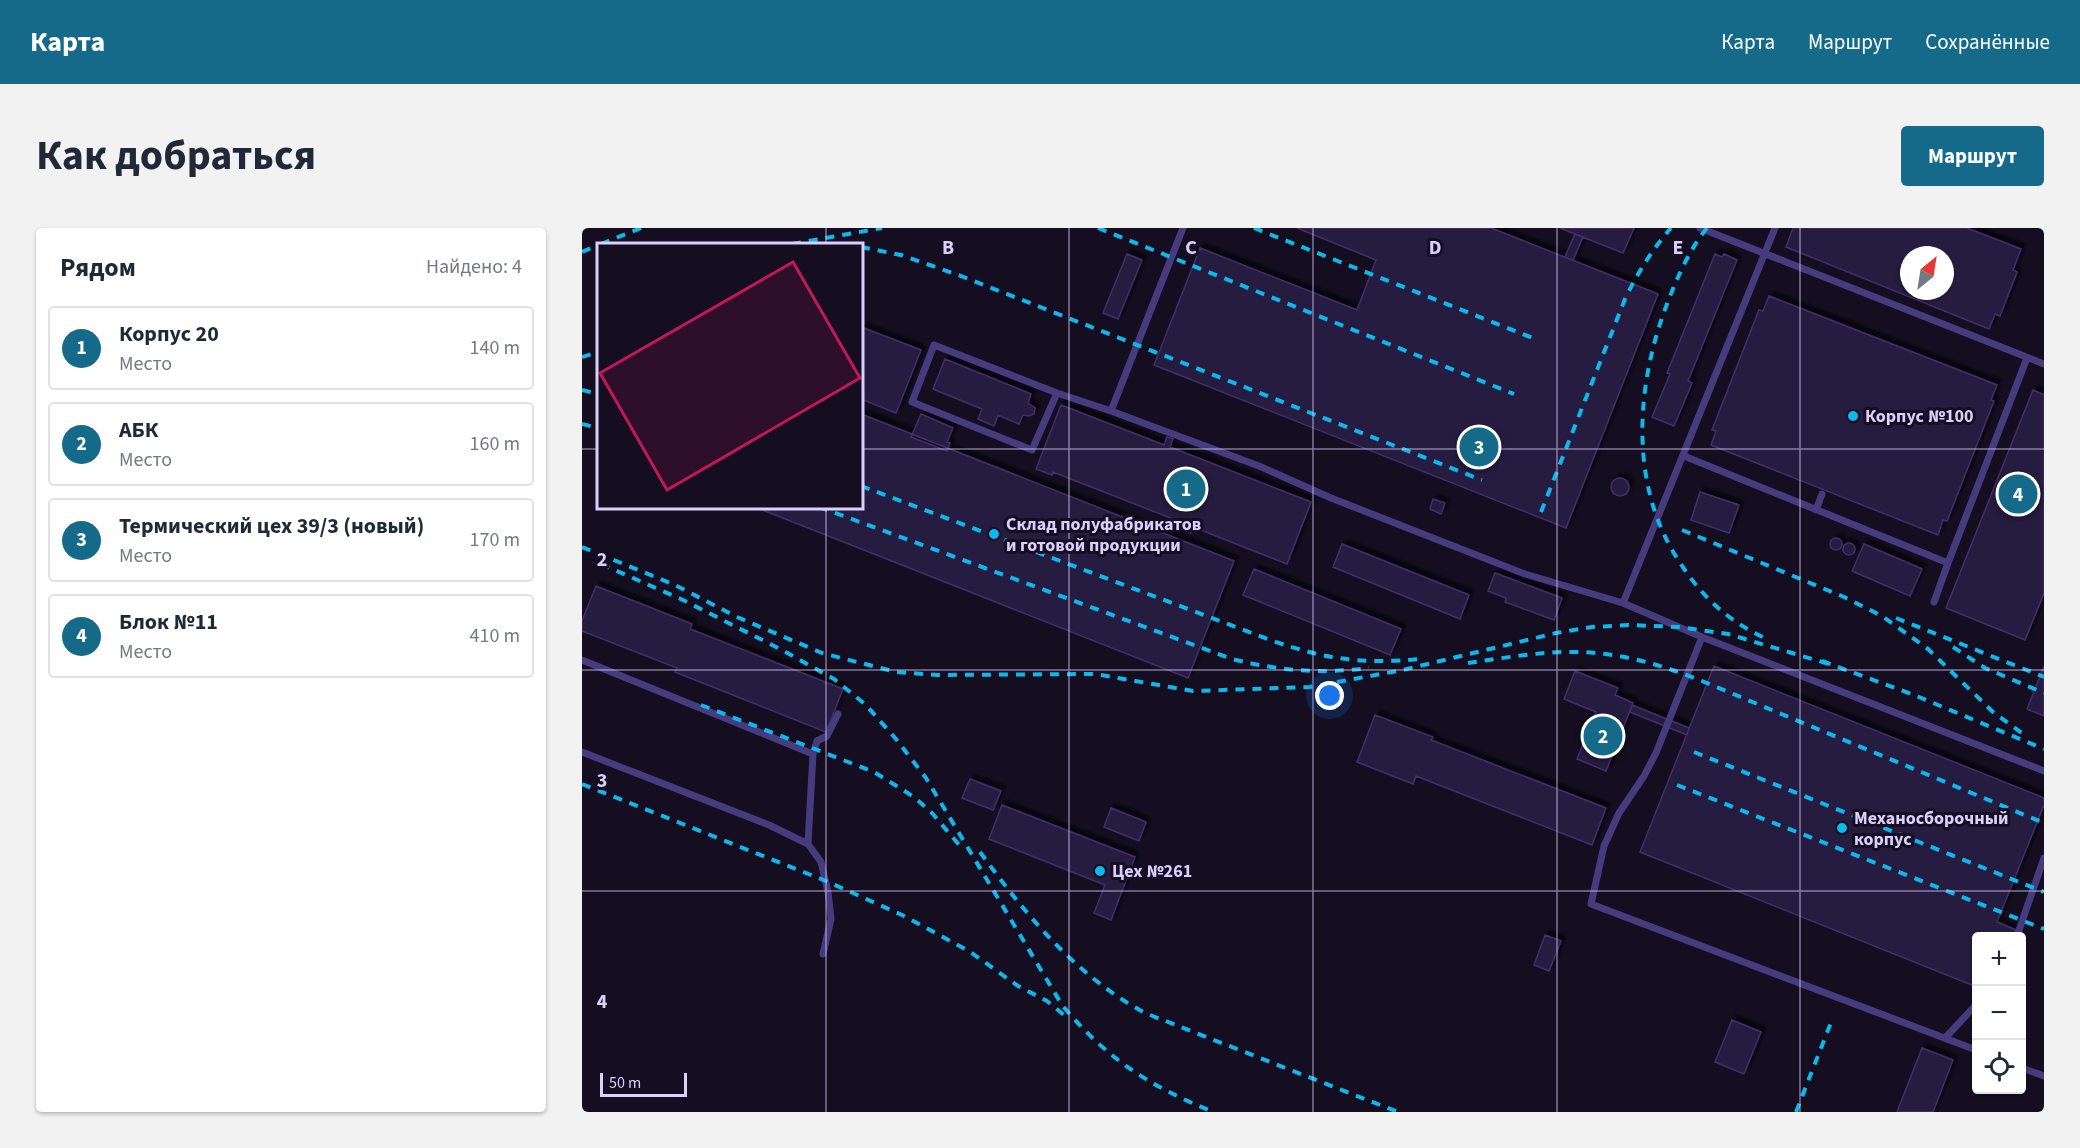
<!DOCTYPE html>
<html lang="ru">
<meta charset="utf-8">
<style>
body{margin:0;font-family:"Source Sans 3",sans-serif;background:#f2f2f3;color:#1f2937}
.controls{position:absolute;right:18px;bottom:18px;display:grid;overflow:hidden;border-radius:6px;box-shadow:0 2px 4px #0004}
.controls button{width:54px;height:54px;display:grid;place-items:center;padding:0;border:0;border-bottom:2px solid #e0e1e3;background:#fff;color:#1f2937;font:30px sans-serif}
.compass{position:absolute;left:1318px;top:18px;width:54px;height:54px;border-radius:50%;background:#fff;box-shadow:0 2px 4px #0004;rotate:30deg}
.scale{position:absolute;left:18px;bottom:15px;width:87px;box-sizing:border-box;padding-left:6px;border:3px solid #dbcffd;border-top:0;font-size:16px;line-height:21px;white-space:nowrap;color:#dbcffd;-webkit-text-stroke:4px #140e20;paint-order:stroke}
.you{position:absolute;left:748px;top:468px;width:21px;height:21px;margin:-15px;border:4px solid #fff;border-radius:50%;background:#1a73e8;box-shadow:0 0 0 9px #1a73e833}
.badge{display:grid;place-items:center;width:39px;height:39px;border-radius:50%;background:#166a89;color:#fff;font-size:20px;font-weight:700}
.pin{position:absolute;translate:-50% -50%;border:3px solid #fff;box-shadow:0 2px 6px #0006}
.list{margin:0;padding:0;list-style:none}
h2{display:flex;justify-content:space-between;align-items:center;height:78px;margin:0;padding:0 24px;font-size:26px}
h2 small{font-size:20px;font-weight:400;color:#747a83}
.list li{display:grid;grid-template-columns:39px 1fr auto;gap:18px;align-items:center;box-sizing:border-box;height:84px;margin:0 12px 12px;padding:0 12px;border:2px solid #e0e1e3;border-radius:6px}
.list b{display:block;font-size:22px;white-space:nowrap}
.list p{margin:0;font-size:20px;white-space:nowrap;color:#747a83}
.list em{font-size:20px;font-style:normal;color:#747a83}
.icon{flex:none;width:33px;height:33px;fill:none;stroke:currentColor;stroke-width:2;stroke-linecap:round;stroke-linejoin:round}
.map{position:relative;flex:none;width:1462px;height:884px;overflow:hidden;border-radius:6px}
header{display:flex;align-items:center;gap:36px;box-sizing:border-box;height:84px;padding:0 30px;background:#166a89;color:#fff}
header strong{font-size:28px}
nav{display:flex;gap:33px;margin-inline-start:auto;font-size:21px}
.intro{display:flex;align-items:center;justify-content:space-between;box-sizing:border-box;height:144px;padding:0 36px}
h1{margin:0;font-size:42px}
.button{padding:15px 27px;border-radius:6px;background:#166a89;color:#fff;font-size:21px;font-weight:700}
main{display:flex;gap:36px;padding:0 36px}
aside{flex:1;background:#fff;border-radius:6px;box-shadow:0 2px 4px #0004}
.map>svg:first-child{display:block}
.building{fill:#271b40;stroke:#422e6b;stroke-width:1.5;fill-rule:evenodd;filter:url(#shadow)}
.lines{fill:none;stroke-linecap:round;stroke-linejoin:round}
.service{stroke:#463b7d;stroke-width:7}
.rail{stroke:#0bb9ee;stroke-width:4;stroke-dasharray:9 8;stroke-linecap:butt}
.grid{fill:none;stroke:#dbcffd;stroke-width:1.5;stroke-opacity:0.55}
.poi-dot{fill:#0bb9ee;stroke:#140e20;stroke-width:2}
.labels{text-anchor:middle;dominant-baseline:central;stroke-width:6;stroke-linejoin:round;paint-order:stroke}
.poi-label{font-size:18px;font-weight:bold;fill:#dbcffd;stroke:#140e20;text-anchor:start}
.view{fill:#c2185b;fill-opacity:0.15;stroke:#c2185b;stroke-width:3}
.inset-edge{fill:none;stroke:#dbcffd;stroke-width:3}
.grid-label{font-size:20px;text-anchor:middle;font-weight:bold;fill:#dbcffd;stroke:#140e20;stroke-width:6;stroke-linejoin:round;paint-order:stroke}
</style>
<header>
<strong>Карта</strong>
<nav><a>Карта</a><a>Маршрут</a><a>Сохранённые</a></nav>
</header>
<div class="intro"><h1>Как добраться</h1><a class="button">Маршрут</a></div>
<main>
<aside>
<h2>Рядом<small>Найдено: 4</small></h2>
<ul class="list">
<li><span class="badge">1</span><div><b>Корпус 20</b><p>Место</p></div><em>140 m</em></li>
<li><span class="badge">2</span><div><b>АБК</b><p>Место</p></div><em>160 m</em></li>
<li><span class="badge">3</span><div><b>Термический цех 39/3 (новый)</b><p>Место</p></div><em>170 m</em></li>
<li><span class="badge">4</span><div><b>Блок №11</b><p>Место</p></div><em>410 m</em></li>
</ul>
</aside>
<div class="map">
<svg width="1462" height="884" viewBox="0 0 1462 884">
<defs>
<filter id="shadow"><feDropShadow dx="4.5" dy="-4.5" stdDeviation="1.5" flood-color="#0009"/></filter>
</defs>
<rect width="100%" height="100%" fill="#140e20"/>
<path class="building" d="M 909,0 L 1076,66 L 984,300 L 572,137 L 618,20 L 775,82 L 794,32 L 715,0 Z
M 978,0 L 1052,0 L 1041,25 Z
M 1211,0 L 1385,0 L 1439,21 L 1431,42 L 1435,44 L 1418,88 L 1413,86 L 1407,101 L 1204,19 ZM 1327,27 L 1363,27 L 1363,63 L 1327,63 Z
M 993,6 L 1001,9 L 991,32 L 983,29 Z
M 545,26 L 560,32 L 536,91 L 521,85 Z
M 1133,26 L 1140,29 L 1142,26 L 1155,32 L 1106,153 L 1110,155 L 1092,198 L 1070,189 L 1088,146 L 1085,145 Z
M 1187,68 L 1415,157 L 1409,172 L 1412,173 L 1365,293 L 1361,292 L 1356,307 L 1129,217 L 1134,203 L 1130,202 L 1177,82 L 1181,83 Z
M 279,99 L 339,122 L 314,185 L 279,171 Z
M 363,131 L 449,166 L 446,175 L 453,180 L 452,186 L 447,188 L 441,187 L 437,196 L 416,187 L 412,198 L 396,191 L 400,181 L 351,161 Z
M 1451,162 L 1462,167 L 1462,365 L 1443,412 L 1364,380 Z
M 479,177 L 582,217 L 585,209 L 591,211 L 588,219 L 729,274 L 705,336 L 611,299 L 609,305 L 589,297 L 591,291 L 471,244 L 470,247 L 454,241 Z
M 279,186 L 652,333 L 606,450 L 173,279 L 279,279 Z
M 339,186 L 371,200 L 365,214 L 368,215 L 365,223 L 329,209 Z
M1029 259a9 9 0 1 1 18 0a9 9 0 1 1-18 0Z
M 1118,264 L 1157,277 L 1147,305 L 1109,292 Z
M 851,271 L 863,275 L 859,286 L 848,281 Z
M1248 316a6 6 0 1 1 12 0a6 6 0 1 1-12 0Z
M1261 321a6 6 0 1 1 12 0a6 6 0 1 1-12 0Z
M 760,316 L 887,367 L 878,391 L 751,339 Z
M 1282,316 L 1340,341 L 1328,368 L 1270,343 Z
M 672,341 L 819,401 L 808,427 L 661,367 Z
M 913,345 L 980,370 L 972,392 L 923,374 L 924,370 L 906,363 Z
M 14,358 L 110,396 L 108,401 L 261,461 L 244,504 L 93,444 L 95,440 L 0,403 L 0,393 Z
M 1132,438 L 1462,570 L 1462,577 L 1415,694 L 1434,702 L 1431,708 L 1394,708 L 1394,751 L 1392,758 L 1058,624 Z
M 1462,438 L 1462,488 L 1445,481 Z
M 993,443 L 1036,460 L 1033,467 L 1051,475 L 1024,543 L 995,531 L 1014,484 L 982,471 Z
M 1050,477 L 1107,500 L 1105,507 L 1048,484 Z
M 793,487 L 851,509 L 849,512 L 1024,580 L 1010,617 L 834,548 L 831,556 L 775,534 Z
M 388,551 L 419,563 L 411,582 L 380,570 Z
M 420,577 L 553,629 L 529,692 L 512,685 L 523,657 L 407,611 Z
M 529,580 L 564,594 L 557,613 L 522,599 Z
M 963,707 L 979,713 L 967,743 L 952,737 Z
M 1150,792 L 1179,804 L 1162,846 L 1133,834 Z
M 1340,820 L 1371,832 L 1351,884 L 1315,884 Z"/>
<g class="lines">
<path class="service" d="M 601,0 L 529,183 L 677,238 L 749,270 L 943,346 L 1041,375
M 1118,0 L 1462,136
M 1193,0 L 1041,375 L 1120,409 L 1462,543
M 475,165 L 450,222 L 330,174 L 352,117 L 475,165 L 529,183
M 1102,228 L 1366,335 L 1445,130
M 1234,282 L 1240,266
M 1352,374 L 1366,335
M 1120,409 L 1074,525 L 1062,548 L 1037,585 L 1022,618 L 1009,676 L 1394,822
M 0,432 L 231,526 L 235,513 L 245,508 L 256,486
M 0,524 L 187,597 L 226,616 L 239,634 L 246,664 L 249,691 L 241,726
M 226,616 L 231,526
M 1435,708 L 1462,630
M 1363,810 L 1394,777
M 1440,840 L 1462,848"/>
<path class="rail" d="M 516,0 L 932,166
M 672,0 L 956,112
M 1125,0 C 1107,22 1095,50 1085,76 C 1054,157 1047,255 1095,330 C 1118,367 1145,393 1185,411
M 19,16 L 59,0
M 210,16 L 300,0
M 279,19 L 319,27 L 379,48 L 900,252
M 0,24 L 16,17
M 0,129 L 16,124
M 0,162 L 16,166
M 0,196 L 16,200
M 279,258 L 691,413 C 747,432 779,436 839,431
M 237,279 L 650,431 C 699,443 737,446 787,440
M 959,284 L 1043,71 C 1056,44 1070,22 1089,0
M 1100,302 L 1262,369 L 1300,388 L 1346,421 L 1411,484 L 1444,508
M 0,319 L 93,357 L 155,389 L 240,425 L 314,444 L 355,447 L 513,446 L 611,463 L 728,459 L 821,442 L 974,405 L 1010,399 L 1046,397 L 1097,399 L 1146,406 L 1247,436
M 19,336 L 101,372 L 200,422 L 252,451 L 284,477 L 314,511 L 344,550 L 480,777 C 524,830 568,859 632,884
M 1314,390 L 1462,449
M 1371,419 L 1403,440 L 1462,465
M 1240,433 L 1332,467 L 1462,521
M 886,435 C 922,430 960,423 996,424 C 1040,425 1080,437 1120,453 L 1462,595
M 119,477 L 292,544 L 332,569 L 350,585 L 378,618
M 1112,524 L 1462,664
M 0,556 L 244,653 L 320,687 L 387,723 L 436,758 L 465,773 L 482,787
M 1095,557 L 1462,701
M 398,624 C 444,687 494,748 563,785 L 816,884
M 1214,884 L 1250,792"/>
</g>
<path class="grid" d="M 244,0 L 244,16M 487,0 L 487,884M 731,0 L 731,884M 975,0 L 975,884M 1218,0 L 1218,884M 0,221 L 16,221M 279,221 L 1462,221M 244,279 L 244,884M 0,442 L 1462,442M 0,663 L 1462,663"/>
<g class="poi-dot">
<circle cx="1271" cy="188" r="6"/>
<circle cx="412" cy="306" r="6"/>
<circle cx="1260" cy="600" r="6"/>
<circle cx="518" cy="643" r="6"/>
</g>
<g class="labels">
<g class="poi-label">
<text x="1283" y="188">Корпус №100</text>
<text x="424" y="296">Склад полуфабрикатов<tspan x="424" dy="21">и готовой продукции</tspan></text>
<text x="1272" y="590">Механосборочный<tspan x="1272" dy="21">корпус</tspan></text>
<text x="530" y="643">Цех №261</text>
</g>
</g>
<g transform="translate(15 15)">
<rect width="266" height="266" fill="#140e20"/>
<path class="view" d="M 196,19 L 263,135 L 70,247 L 3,130 Z"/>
<rect width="266" height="266" class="inset-edge"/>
</g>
<g class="grid-label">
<text x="366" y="26">B</text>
<text x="609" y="26">C</text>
<text x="853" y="26">D</text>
<text x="1096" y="26">E</text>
<text x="20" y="338">2</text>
<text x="20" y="559">3</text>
<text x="20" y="780">4</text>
</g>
</svg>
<div class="controls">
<button>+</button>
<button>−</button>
<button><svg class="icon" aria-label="locate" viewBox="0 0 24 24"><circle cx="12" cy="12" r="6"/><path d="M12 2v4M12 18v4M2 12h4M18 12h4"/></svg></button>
</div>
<svg class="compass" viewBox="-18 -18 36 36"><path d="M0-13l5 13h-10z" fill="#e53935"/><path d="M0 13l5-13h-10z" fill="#747a83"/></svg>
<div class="scale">50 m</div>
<div class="you"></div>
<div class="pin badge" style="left:604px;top:261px">1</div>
<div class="pin badge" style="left:1021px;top:508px">2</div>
<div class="pin badge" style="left:897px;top:219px">3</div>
<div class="pin badge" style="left:1436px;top:266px">4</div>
</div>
</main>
